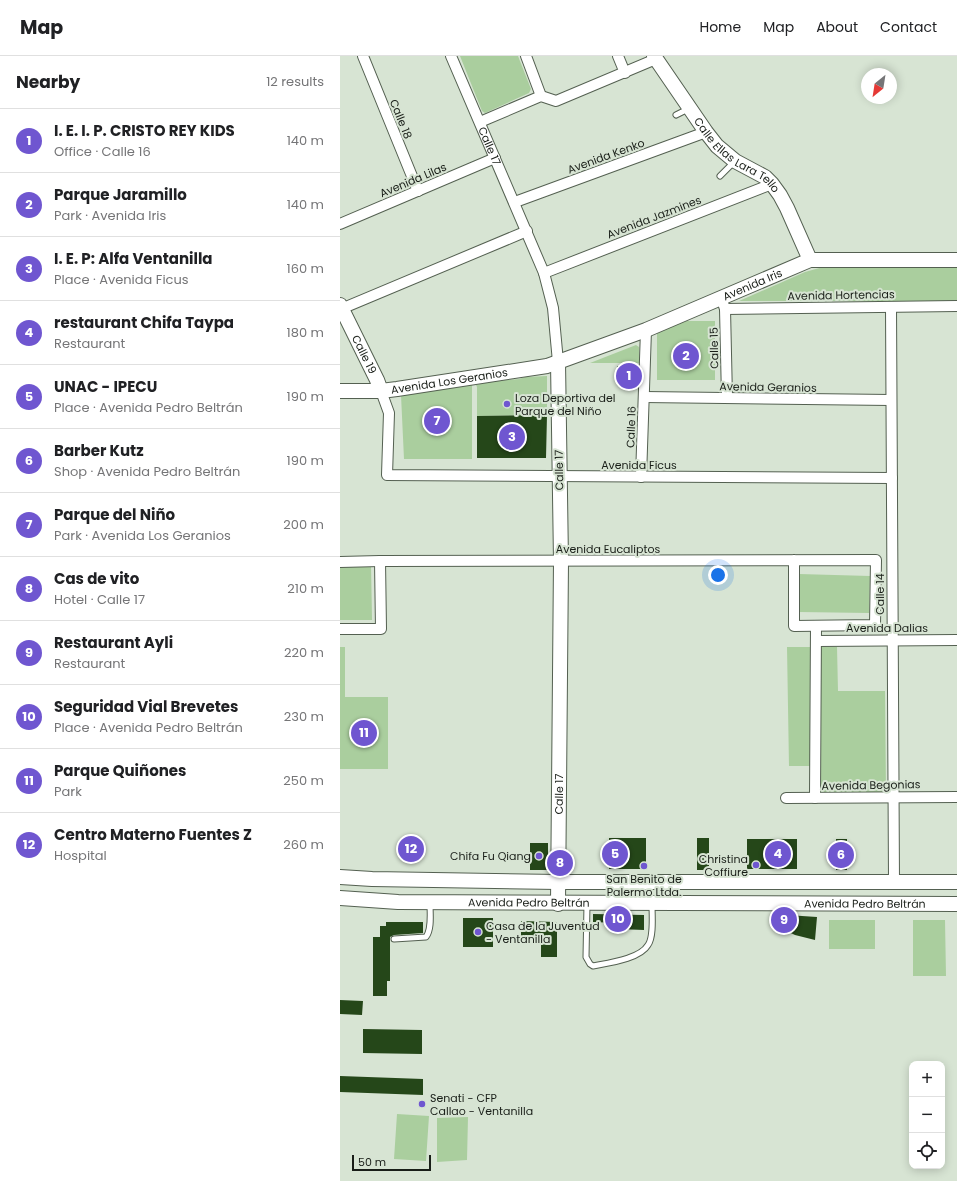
<!DOCTYPE html>
<meta charset="utf-8">
<style>
body{margin:0;font-family:Poppins,sans-serif;background:#f6f6f6;color:#202124}
.controls{position:absolute;right:12px;bottom:12px;display:grid;overflow:hidden;border-radius:8px;box-shadow:0 2px 10px #0003}
.controls button{width:36px;height:36px;display:grid;place-items:center;padding:0;border:0;border-bottom:1px solid #e0e0e0;background:#fff;color:#202124;font:20px sans-serif}
.compass{position:absolute;left:521px;top:12px;width:36px;height:36px;border-radius:50%;background:#fff;box-shadow:0 2px 10px #0003;rotate:210deg}
.scale{position:absolute;left:12px;bottom:10px;width:79px;box-sizing:border-box;padding-left:4px;border:2px solid #191e18;border-top:0;font-size:11px;line-height:14px;white-space:nowrap;color:#191e18;-webkit-text-stroke:3px #d7e4d3;paint-order:stroke}
.you{position:absolute;left:378px;top:519px;width:14px;height:14px;margin:-10px;border:3px solid #fff;border-radius:50%;background:#1a73e8;box-shadow:0 0 0 6px #1a73e833}
.badge{display:grid;place-items:center;width:26px;height:26px;border-radius:50%;background:#6f56d0;color:#fff;font-size:13px;font-weight:700}
.pin{position:absolute;translate:-50% -50%;border:2px solid #fff;box-shadow:0 1px 4px #0006}
.list{margin:0;padding:0;list-style:none}
h2{display:flex;justify-content:space-between;align-items:center;height:52px;margin:0;padding:0 16px;font-size:17px}
h2 small{font-size:13px;font-weight:400;color:#757577}
.list li{display:grid;grid-template-columns:26px 1fr auto;gap:12px;align-items:center;box-sizing:border-box;height:64px;padding:0 16px;border-top:1px solid #e0e0e0}
.list b{display:block;font-size:15px;white-space:nowrap}
.list p{margin:0;font-size:13px;white-space:nowrap;color:#757577}
.list em{font-size:13px;font-style:normal;color:#757577}
.icon{flex:none;width:22px;height:22px;fill:none;stroke:currentColor;stroke-width:2;stroke-linecap:round;stroke-linejoin:round}
.map{position:relative;flex:none;width:617px;height:1125px;overflow:hidden}
header{display:flex;align-items:center;gap:24px;box-sizing:border-box;height:56px;padding:0 20px;background:#fff;border-bottom:1px solid #e0e0e0}
header strong{font-size:19px}
nav{display:flex;gap:22px;margin-inline-start:auto;font-size:14px}
main{display:flex}
aside{flex:1;background:#fff}
.map>svg:first-child{display:block}
.green{fill:#aace9e}
.building{fill:#254719}
.lines{fill:none;stroke-linecap:round;stroke-linejoin:round}
.lane-casing{stroke:#546051;stroke-width:7}
.street-casing{stroke:#546051;stroke-width:12}
.secondary-casing{stroke:#546051;stroke-width:16}
.lane{stroke:#fff;stroke-width:5}
.street{stroke:#fff;stroke-width:10}
.secondary{stroke:#fff;stroke-width:14}
.poi-dot{fill:#6f56d0;stroke:#d7e4d3;stroke-width:1.5}
.labels{text-anchor:middle;dominant-baseline:central;stroke-width:4;stroke-linejoin:round;paint-order:stroke}
.street-label{font-size:11px;fill:#191e18;stroke:#d7e4d3}
.poi-label{font-size:11px;fill:#191e18;stroke:#d7e4d3;text-anchor:start}
</style>
<header>
<strong>Map</strong>
<nav><a>Home</a><a>Map</a><a>About</a><a>Contact</a></nav>
</header>
<main>
<aside>
<h2>Nearby<small>12 results</small></h2>
<ul class="list">
<li><span class="badge">1</span><div><b>I. E. I. P. CRISTO REY KIDS</b><p>Office · Calle 16</p></div><em>140 m</em></li>
<li><span class="badge">2</span><div><b>Parque Jaramillo</b><p>Park · Avenida Iris</p></div><em>140 m</em></li>
<li><span class="badge">3</span><div><b>I. E. P: Alfa Ventanilla</b><p>Place · Avenida Ficus</p></div><em>160 m</em></li>
<li><span class="badge">4</span><div><b>restaurant Chifa Taypa</b><p>Restaurant</p></div><em>180 m</em></li>
<li><span class="badge">5</span><div><b>UNAC - IPECU</b><p>Place · Avenida Pedro Beltrán</p></div><em>190 m</em></li>
<li><span class="badge">6</span><div><b>Barber Kutz</b><p>Shop · Avenida Pedro Beltrán</p></div><em>190 m</em></li>
<li><span class="badge">7</span><div><b>Parque del Niño</b><p>Park · Avenida Los Geranios</p></div><em>200 m</em></li>
<li><span class="badge">8</span><div><b>Cas de vito</b><p>Hotel · Calle 17</p></div><em>210 m</em></li>
<li><span class="badge">9</span><div><b>Restaurant Ayli</b><p>Restaurant</p></div><em>220 m</em></li>
<li><span class="badge">10</span><div><b>Seguridad Vial Brevetes</b><p>Place · Avenida Pedro Beltrán</p></div><em>230 m</em></li>
<li><span class="badge">11</span><div><b>Parque Quiñones</b><p>Park</p></div><em>250 m</em></li>
<li><span class="badge">12</span><div><b>Centro Materno Fuentes Z</b><p>Hospital</p></div><em>260 m</em></li>
</ul>
</aside>
<div class="map">
<svg width="617" height="1125" viewBox="0 0 617 1125">
<rect width="100%" height="100%" fill="#d7e4d3"/>
<path class="green" d="M 120,0 L 178,0 L 191,33 L 189,37 L 145,57 L 142,55 Z
M 617,209 L 617,245 L 399,245 L 465,216 L 483,211 Z
M 346,265 L 375,265 L 375,324 L 317,324 L 317,277 Z
M 296,289 L 299,291 L 299,307 L 250,307 Z
M 207,320 L 207,359 L 137,360 L 137,331 L 136,329 L 154,325 L 179,323 L 185,321 Z
M 132,329 L 132,403 L 64,403 L 61,339 Z
M 0,507 L 31,507 L 32,564 L 0,564 Z
M 459,518 L 530,520 L 529,557 L 459,556 Z
M 0,591 L 5,591 L 5,641 L 48,641 L 48,713 L 0,713 Z
M 447,591 L 497,591 L 498,635 L 545,635 L 546,736 L 479,737 L 479,710 L 449,710 Z
M 489,864 L 535,864 L 535,893 L 489,893 Z
M 573,864 L 605,864 L 606,920 L 573,920 Z
M 57,1058 L 89,1060 L 86,1105 L 54,1103 Z
M 128,1061 L 127,1104 L 97,1106 L 97,1062 Z"/>
<path class="building" d="M 277,310 L 298,311 L 298,330 L 277,329 Z
M 207,359 L 206,402 L 137,402 L 137,360 Z
M 269,782 L 306,782 L 306,813 L 269,813 Z
M 357,782 L 369,782 L 369,814 L 357,814 Z
M 407,783 L 457,783 L 457,813 L 407,813 Z
M 496,783 L 507,783 L 507,814 L 496,814 Z
M 80,786 L 80,799 L 62,800 L 61,787 Z
M 190,787 L 208,787 L 208,814 L 190,814 Z
M 253,858 L 304,859 L 304,874 L 277,873 L 277,867 L 253,866 Z
M 432,858 L 477,861 L 475,884 L 455,879 L 432,868 Z
M 123,862 L 153,862 L 153,891 L 123,891 Z
M 181,865 L 217,866 L 217,901 L 201,901 L 201,884 L 181,884 Z
M 46,866 L 83,866 L 83,877 L 54,879 L 50,881 L 50,925 L 47,925 L 47,940 L 33,940 L 33,881 L 40,881 L 40,870 L 46,870 Z
M 0,944 L 23,945 L 22,959 L 0,958 Z
M 23,973 L 82,974 L 82,998 L 23,997 Z
M 0,1020 L 83,1023 L 83,1039 L 0,1036 Z"/>
<g class="lines">
<g class="lane-casing">
<path id="lane" d="M 336,59 L 348,53
M 380,120 L 395,105
M 247,848 L 246,901 L 250,908 L 253,910 C 268,907 300,903 308,889 C 314,881 312,859 312,849
M 54,883 L 86,881 C 92,873 90,858 90,848"/>
</g>
<g class="street-casing">
<g id="street">
<path d="M 23,0 L 78,135"/>
<path id="s1" d="M 111,0 L 204,217 L 213,252 L 218,306"/>
<path d="M 186,0 L 201,40"/>
<path d="M 278,0 L 285,17"/>
<path d="M 140,66 L 201,40 L 216,45 L 316,3"/>
<path d="M 175,146 L 366,76"/>
<path d="M 0,168 L 155,102"/>
<path d="M 204,217 L 432,128"/>
<path d="M 383,247 L 385,253 L 387,342"/>
<path d="M 551,251 L 554,825"/>
<path d="M 1,253 L 187,175"/>
<path d="M 385,253 L 617,250"/>
<path d="M 41,335 L 49,357 L 47,419 L 552,422"/>
<path d="M 304,341 L 551,344"/>
<path d="M 301,421 L 306,274"/>
<path d="M 0,506 L 40,505 L 536,504 L 535,569 L 454,570 L 454,504"/>
<path d="M 0,573 L 41,573 L 40,505"/>
<path d="M 477,585 L 617,584"/>
<path d="M 446,742 L 617,741"/>
<path d="M 475,742 L 476,570"/>
</g>
</g>
<g class="secondary-casing">
<g id="secondary">
<path id="s2" d="M 314,0 L 366,76 L 377,90 L 395,105 L 425,121 L 432,128 L 440,139 L 447,152 L 470,204"/>
<path id="s3" d="M 0,249 L 37,324 L 41,335"/>
<path id="s4" d="M 0,335 L 41,335 L 57,333 L 207,310 L 306,274 L 470,204 L 617,204"/>
<path d="M 0,821 L 32,823 L 218,826 L 617,826"/>
<path id="s5" d="M 0,842 L 58,846 L 617,848"/>
<path id="s6" d="M 218,848 L 221,505 L 218,306"/>
</g>
</g>
<use href="#lane" class="lane"/>
<use href="#street" class="street"/>
<use href="#secondary" class="secondary"/>
</g>
<g class="poi-dot">
<circle cx="167" cy="348" r="4"/>
<circle cx="199" cy="800" r="4"/>
<circle cx="416" cy="809" r="4"/>
<circle cx="304" cy="810" r="4"/>
<circle cx="138" cy="876" r="4"/>
<circle cx="82" cy="1048" r="4"/>
</g>
<g class="labels">
<g class="street-label">
<text transform="translate(61 63) rotate(68)">Calle 18</text>
<text stroke="none"><textPath href="#s1" startOffset="98">Calle 17</textPath></text>
<text stroke="none"><textPath href="#s2" startOffset="131">Calle Ellas Lara Tello</textPath></text>
<text transform="translate(266 100) rotate(-20)">Avenida Kenko</text>
<text transform="translate(73 124) rotate(-23)">Avenida Lilas</text>
<text transform="translate(314 161) rotate(-21)">Avenida Jazmines</text>
<text stroke="none"><textPath href="#s4" startOffset="430">Avenida Iris</textPath></text>
<text transform="translate(501 239) rotate(-1)">Avenida Hortencias</text>
<text transform="translate(374 292) rotate(-91)">Calle 15</text>
<text stroke="none"><textPath href="#s3" startOffset="55">Calle 19</textPath></text>
<text stroke="none"><textPath href="#s4" startOffset="110">Avenida Los Geranios</textPath></text>
<text transform="translate(428 331) rotate(1)">Avenida Geranios</text>
<text transform="translate(291 371) rotate(-88)">Calle 16</text>
<text x="299" y="409">Avenida Ficus</text>
<text transform="translate(219 414) rotate(-91)">Calle 17</text>
<text x="268" y="493">Avenida Eucaliptos</text>
<text transform="translate(540 538) rotate(-90)">Calle 14</text>
<text x="547" y="572">Avenida Dalias</text>
<text transform="translate(531 729) rotate(-1)">Avenida Begonias</text>
<text stroke="none"><textPath href="#s6" startOffset="110">Calle 17</textPath></text>
<text stroke="none"><textPath href="#s5" startOffset="189">Avenida Pedro Beltrán</textPath></text>
<text stroke="none"><textPath href="#s5" startOffset="525">Avenida Pedro Beltrán</textPath></text>
</g>
<g class="poi-label">
<text x="175" y="342">Loza Deportiva del<tspan x="175" dy="13">Parque del Niño</tspan></text>
<text x="191" y="800" text-anchor="end">Chifa Fu Qiang</text>
<text x="408" y="803" text-anchor="end">Christina<tspan x="408" dy="13">Coffiure</tspan></text>
<text x="304" y="823" text-anchor="middle">San Benito de<tspan x="304" dy="13">Palermo Ltda.</tspan></text>
<text x="146" y="870">Casa de la Juventud<tspan x="146" dy="13">- Ventanilla</tspan></text>
<text x="90" y="1042">Senati - CFP<tspan x="90" dy="13">Callao - Ventanilla</tspan></text>
</g>
</g>
</svg>
<div class="controls">
<button>+</button>
<button>−</button>
<button><svg class="icon" aria-label="locate" viewBox="0 0 24 24"><circle cx="12" cy="12" r="6"/><path d="M12 2v4M12 18v4M2 12h4M18 12h4"/></svg></button>
</div>
<svg class="compass" viewBox="-18 -18 36 36"><path d="M0-13l5 13h-10z" fill="#e53935"/><path d="M0 13l5-13h-10z" fill="#757577"/></svg>
<div class="scale">50 m</div>
<div class="you"></div>
<div class="pin badge" style="left:289px;top:320px">1</div>
<div class="pin badge" style="left:346px;top:300px">2</div>
<div class="pin badge" style="left:172px;top:381px">3</div>
<div class="pin badge" style="left:438px;top:798px">4</div>
<div class="pin badge" style="left:275px;top:798px">5</div>
<div class="pin badge" style="left:501px;top:799px">6</div>
<div class="pin badge" style="left:97px;top:365px">7</div>
<div class="pin badge" style="left:220px;top:807px">8</div>
<div class="pin badge" style="left:444px;top:864px">9</div>
<div class="pin badge" style="left:278px;top:863px">10</div>
<div class="pin badge" style="left:24px;top:677px">11</div>
<div class="pin badge" style="left:71px;top:793px">12</div>
</div>
</main>
